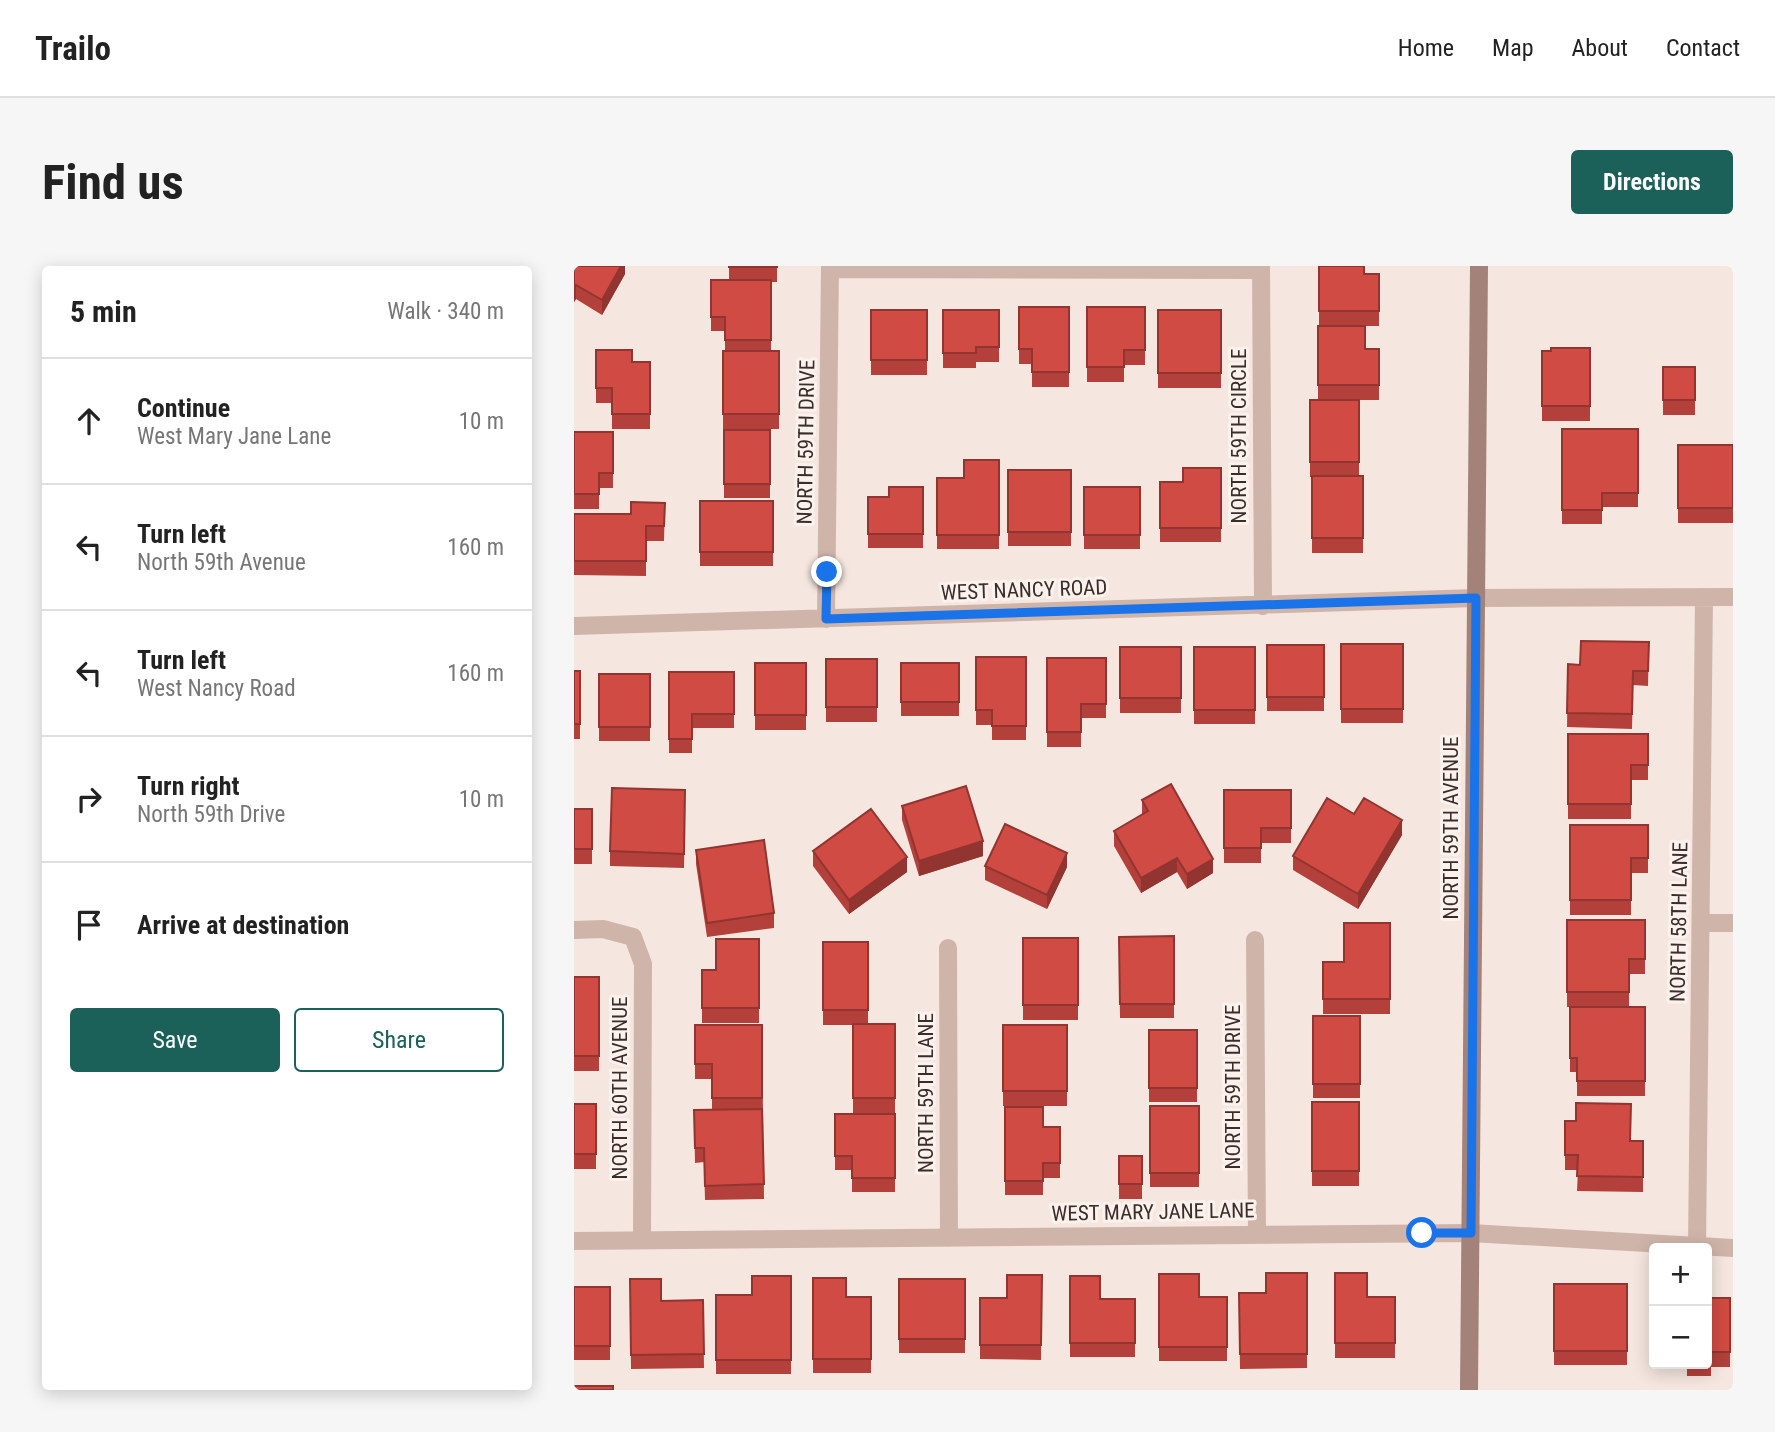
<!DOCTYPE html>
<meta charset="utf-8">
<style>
body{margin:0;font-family:"Roboto Condensed",sans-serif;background:#f6f6f6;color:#222}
.controls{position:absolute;right:21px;bottom:21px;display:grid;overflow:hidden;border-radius:7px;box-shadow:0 4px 18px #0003}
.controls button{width:63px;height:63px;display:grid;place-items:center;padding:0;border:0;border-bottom:2px solid #e0e0e0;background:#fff;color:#222;font:35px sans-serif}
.stop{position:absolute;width:21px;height:21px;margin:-16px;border:5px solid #1a73e8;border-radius:50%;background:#fff}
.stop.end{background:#1a73e8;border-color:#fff;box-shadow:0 2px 7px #0008}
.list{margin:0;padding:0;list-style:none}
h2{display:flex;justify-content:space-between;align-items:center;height:91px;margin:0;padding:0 28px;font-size:30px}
h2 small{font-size:23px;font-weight:400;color:#767676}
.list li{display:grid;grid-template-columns:46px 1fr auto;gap:21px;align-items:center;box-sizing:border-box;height:126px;padding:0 28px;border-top:2px solid #e0e0e0}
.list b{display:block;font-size:26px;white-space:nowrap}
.list p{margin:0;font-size:23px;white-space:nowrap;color:#767676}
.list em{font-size:23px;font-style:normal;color:#767676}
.actions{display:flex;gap:14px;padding:21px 28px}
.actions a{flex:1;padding:16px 0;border:2px solid #1b6159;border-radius:7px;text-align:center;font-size:24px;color:#1b6159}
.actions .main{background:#1b6159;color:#fff}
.icon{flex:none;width:38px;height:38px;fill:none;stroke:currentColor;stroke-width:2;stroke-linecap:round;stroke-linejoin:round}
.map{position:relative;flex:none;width:1159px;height:1124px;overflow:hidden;border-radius:7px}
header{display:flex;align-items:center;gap:42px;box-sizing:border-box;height:98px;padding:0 35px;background:#fff;border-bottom:2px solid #e0e0e0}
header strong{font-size:33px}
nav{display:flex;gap:38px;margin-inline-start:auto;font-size:24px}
.intro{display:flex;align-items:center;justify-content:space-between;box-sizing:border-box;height:168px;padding:0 42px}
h1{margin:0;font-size:49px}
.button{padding:18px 32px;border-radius:7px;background:#1b6159;color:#fff;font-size:24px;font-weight:700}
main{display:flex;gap:42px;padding:0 42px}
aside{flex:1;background:#fff;border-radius:7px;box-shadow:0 4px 18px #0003}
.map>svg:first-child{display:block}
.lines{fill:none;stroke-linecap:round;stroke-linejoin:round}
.minor{stroke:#cfb4a9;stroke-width:18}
.secondary{stroke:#a3827a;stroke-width:18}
.wall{fill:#b3403a}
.shaded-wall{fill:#92342f}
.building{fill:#d04b43;stroke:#92342f;stroke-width:2}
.route{stroke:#1a73e8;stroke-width:9}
.labels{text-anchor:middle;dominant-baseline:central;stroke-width:6;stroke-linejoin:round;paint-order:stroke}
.street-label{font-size:21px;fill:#3c2c2a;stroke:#fcf2ed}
</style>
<header>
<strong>Trailo</strong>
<nav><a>Home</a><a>Map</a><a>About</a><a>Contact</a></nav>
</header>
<div class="intro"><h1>Find us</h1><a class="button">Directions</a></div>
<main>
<aside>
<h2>5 min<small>Walk · 340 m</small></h2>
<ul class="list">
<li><svg class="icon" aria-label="ahead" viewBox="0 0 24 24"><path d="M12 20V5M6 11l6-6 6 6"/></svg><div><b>Continue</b><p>West Mary Jane Lane</p></div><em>10 m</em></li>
<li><svg class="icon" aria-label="left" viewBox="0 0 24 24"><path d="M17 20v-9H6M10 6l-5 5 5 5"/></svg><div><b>Turn left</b><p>North 59th Avenue</p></div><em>160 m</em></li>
<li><svg class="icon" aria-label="left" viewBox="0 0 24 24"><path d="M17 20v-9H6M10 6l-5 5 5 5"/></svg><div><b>Turn left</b><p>West Nancy Road</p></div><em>160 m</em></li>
<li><svg class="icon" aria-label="right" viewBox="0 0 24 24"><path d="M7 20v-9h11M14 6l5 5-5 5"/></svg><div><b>Turn right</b><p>North 59th Drive</p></div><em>10 m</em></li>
<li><svg class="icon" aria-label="arrive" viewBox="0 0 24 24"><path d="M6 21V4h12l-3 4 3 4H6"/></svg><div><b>Arrive at destination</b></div></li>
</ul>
<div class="actions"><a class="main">Save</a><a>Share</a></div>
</aside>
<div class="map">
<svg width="1159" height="1124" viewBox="0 0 1159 1124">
<rect width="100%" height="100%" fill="#f5e7df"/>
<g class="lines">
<path class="minor" d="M 687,0 L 689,340
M 256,3 L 687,4
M 252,353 L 256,0
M 0,360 L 902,332 L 1159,331
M 1128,657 L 1159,657
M 0,664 L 29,663 L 59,671 L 69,698 L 68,974
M 681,674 L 683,967
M 374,682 L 375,972
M 0,975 L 897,967 L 1159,982
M 1123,982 L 1130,331"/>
<path class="secondary" d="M 895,1124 L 905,0"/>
</g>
<path class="wall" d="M 0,0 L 51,0 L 51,8 L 28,49 L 2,33 L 0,36 Z
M 155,0 L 203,0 L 203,16 L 197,16 L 197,85 L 205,85 L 205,163 L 149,163 L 149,85 L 151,85 L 151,65 L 137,65 L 137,14 L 155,14 Z
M 745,0 L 790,8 L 805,8 L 805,60 L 745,60 Z
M 445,41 L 495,41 L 495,121 L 458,121 L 458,98 L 445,98 Z
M 513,41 L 571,41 L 571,99 L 550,99 L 550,116 L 513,116 Z
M 297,44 L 353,44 L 353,109 L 297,109 Z
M 369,44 L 425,44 L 425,96 L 402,96 L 402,102 L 369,102 Z
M 584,44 L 647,44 L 647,122 L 584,122 Z
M 744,60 L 791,83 L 805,83 L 805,134 L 744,134 Z
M 1016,82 L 1016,155 L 968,155 L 968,85 Z
M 22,84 L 58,96 L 76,96 L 76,163 L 38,163 L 38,137 L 22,137 Z
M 1089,101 L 1121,101 L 1121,149 L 1089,149 Z
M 736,134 L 785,134 L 785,210 L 789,210 L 789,287 L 738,287 L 738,211 L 736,211 Z
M 988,163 L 1064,163 L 1064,241 L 1028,241 L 1028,258 L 988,258 Z
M 150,164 L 196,164 L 196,232 L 150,232 Z
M 0,166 L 39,166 L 39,222 L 25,222 L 25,243 L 0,243 Z
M 1104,179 L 1159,179 L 1159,257 L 1104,257 Z
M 425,194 L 425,283 L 363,283 L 363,212 L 390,212 Z
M 647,202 L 647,276 L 586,276 L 586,216 L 609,216 Z
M 434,204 L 497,204 L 497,280 L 434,280 Z
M 349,221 L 349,282 L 294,282 L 294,231 L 315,231 Z
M 510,221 L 566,221 L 566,283 L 510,283 Z
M 126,235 L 199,235 L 199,300 L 126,300 Z
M 91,237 L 90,275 L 72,275 L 72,310 L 0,309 L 0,248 L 57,248 Z
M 1075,376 L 1074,420 L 1059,419 L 1058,463 L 993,461 L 994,398 L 1006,399 Z
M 767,378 L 829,378 L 829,457 L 767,457 Z
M 693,379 L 750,379 L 750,445 L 693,445 Z
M 546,381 L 607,381 L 607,447 L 546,447 Z
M 620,381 L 681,381 L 681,458 L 620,458 Z
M 402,391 L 452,391 L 452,474 L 418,474 L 418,459 L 402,459 Z
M 473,392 L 532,392 L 532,452 L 507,452 L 507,481 L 473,481 Z
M 252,393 L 303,393 L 303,456 L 252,456 Z
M 181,397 L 232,397 L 232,464 L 181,464 Z
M 327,397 L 385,397 L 385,450 L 327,450 Z
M 0,405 L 6,405 L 6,473 L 0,473 Z
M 95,406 L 160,406 L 160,462 L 118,462 L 118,487 L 95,487 Z
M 25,408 L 76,408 L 76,475 L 25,475 Z
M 994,468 L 1074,468 L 1074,514 L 1057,514 L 1057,553 L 994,553 Z
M 650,524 L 717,524 L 717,577 L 687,577 L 687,597 L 650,597 Z
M 568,534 L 639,607 L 613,623 L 603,606 L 567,627 L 540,580 L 540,565 L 568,549 Z
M 111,539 L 110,602 L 36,600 L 36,585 Z
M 328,540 L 409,590 L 345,610 L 328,554 Z
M 0,543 L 18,543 L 18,598 L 0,598 Z
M 780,548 L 828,569 L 784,643 L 719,604 L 719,590 Z
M 996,559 L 1074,559 L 1074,607 L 1057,607 L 1057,649 L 996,649 Z
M 122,584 L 200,647 L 200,662 L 133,671 L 122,598 Z
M 239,585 L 333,606 L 275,648 L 239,600 Z
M 411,600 L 493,601 L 473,643 L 411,614 Z
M 993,654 L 1071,654 L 1071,708 L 1055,708 L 1055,741 L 993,741 Z
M 816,657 L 816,748 L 749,748 L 749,696 L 770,696 Z
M 600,670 L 600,752 L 546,752 L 545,671 Z
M 449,672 L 504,672 L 504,754 L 449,754 Z
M 185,673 L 185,757 L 128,757 L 128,704 L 142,704 Z
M 249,676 L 294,676 L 294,758 L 321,758 L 321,847 L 279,847 L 279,759 L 249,759 Z
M 0,711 L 25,711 L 25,805 L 0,805 Z
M 996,741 L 1071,741 L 1071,830 L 1003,830 L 1003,806 L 996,806 Z
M 739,750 L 786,750 L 786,832 L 739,832 Z
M 121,759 L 188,759 L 190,933 L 131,934 L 130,896 L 121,897 L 120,844 L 138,844 L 138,813 L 121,813 Z
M 429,759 L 493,759 L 493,840 L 429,840 Z
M 575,764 L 623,764 L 623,836 L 575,836 Z
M 738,836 L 785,836 L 785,920 L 738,920 Z
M 0,838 L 22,838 L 22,903 L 0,903 Z
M 576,840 L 625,840 L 625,921 L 576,921 Z
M 431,841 L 469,861 L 486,861 L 486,912 L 469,912 L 469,929 L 431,929 Z
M 261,848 L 321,848 L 321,926 L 278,926 L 278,904 L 261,904 Z
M 991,855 L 1056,875 L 1069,875 L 1069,926 L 1003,925 L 1004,904 L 991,904 Z
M 545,890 L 568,890 L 568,933 L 545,933 Z
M 733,1007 L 733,1102 L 666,1103 L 665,1027 L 692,1027 Z
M 761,1007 L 793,1031 L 821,1031 L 821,1092 L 761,1092 Z
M 585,1008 L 625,1031 L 653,1031 L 653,1095 L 585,1095 Z
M 468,1009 L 467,1094 L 406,1093 L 406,1032 L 433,1032 Z
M 217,1010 L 217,1108 L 142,1108 L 142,1029 L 178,1029 Z
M 496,1010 L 526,1033 L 561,1033 L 561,1091 L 496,1091 Z
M 239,1012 L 272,1031 L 297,1031 L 297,1107 L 239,1107 Z
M 56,1013 L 87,1035 L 129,1034 L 130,1102 L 57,1103 Z
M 325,1013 L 391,1013 L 391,1087 L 325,1087 Z
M 980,1018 L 1053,1018 L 1053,1099 L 980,1099 Z
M 0,1021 L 36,1021 L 36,1094 L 0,1094 Z
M 1133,1032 L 1156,1032 L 1156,1101 L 1137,1101 L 1137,1110 L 1113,1110 L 1113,1101 L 1084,1101 L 1084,1098 L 1133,1098 Z"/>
<path class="shaded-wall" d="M 47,0 L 51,0 L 51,8 L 28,49 L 28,34 Z
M 2,19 L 2,33 L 0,36 L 0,22 Z
M 828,554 L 828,569 L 784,643 L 784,628 Z
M 409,575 L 409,590 L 345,610 L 345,595 Z
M 493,587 L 493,601 L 473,643 L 473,629 Z
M 333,591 L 333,606 L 275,648 L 275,634 Z
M 603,592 L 603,606 L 567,627 L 567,612 Z
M 639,593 L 639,607 L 613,623 L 613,608 Z"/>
<path class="building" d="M 0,0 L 47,0 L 28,34 L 2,19 L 0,22 Z
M 155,0 L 203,0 L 203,1 L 155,1 Z
M 745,0 L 790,0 L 790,8 L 805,8 L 805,45 L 745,45 Z
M 137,14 L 197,14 L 197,74 L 151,74 L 151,51 L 137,51 Z
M 445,41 L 495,41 L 495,106 L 458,106 L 458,83 L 445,83 Z
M 513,41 L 571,41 L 571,84 L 550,84 L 550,101 L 513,101 Z
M 297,44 L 353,44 L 353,94 L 297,94 Z
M 369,44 L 425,44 L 425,81 L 402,81 L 402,87 L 369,87 Z
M 584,44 L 647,44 L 647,107 L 584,107 Z
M 744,60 L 791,60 L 791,83 L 805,83 L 805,119 L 744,119 Z
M 977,82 L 1016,82 L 1016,140 L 968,140 L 968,85 L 977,85 Z
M 22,84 L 58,84 L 58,96 L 76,96 L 76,148 L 38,148 L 38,122 L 22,122 Z
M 149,85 L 205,85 L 205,148 L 149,148 Z
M 1089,101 L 1121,101 L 1121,134 L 1089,134 Z
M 736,134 L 785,134 L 785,196 L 736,196 Z
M 988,163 L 1064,163 L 1064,227 L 1028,227 L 1028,244 L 988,244 Z
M 150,164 L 196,164 L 196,218 L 150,218 Z
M 0,166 L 39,166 L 39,207 L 25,207 L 25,228 L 0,228 Z
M 1104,179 L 1159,179 L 1159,242 L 1104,242 Z
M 390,194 L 425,194 L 425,269 L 363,269 L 363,212 L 390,212 Z
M 609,202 L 647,202 L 647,262 L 586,262 L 586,216 L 609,216 Z
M 434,204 L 497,204 L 497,266 L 434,266 Z
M 738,210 L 789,210 L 789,272 L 738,272 Z
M 315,221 L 349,221 L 349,268 L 294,268 L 294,231 L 315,231 Z
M 510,221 L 566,221 L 566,269 L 510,269 Z
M 126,235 L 199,235 L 199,286 L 126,286 Z
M 57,236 L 91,237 L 90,260 L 72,260 L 72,295 L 0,295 L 0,248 L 57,248 Z
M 1007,375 L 1075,376 L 1074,405 L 1059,405 L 1058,448 L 993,447 L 994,398 L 1006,399 Z
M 767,378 L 829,378 L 829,443 L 767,443 Z
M 693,379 L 750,379 L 750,431 L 693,431 Z
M 546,381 L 607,381 L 607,432 L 546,432 Z
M 620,381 L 681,381 L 681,444 L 620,444 Z
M 402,391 L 452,391 L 452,460 L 418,460 L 418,444 L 402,444 Z
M 473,392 L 532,392 L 532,438 L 507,438 L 507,466 L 473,466 Z
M 252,393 L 303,393 L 303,441 L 252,441 Z
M 181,397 L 232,397 L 232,449 L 181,449 Z
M 327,397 L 385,397 L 385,436 L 327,436 Z
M 0,405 L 6,405 L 6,458 L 0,458 Z
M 95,406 L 160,406 L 160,448 L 118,448 L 118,473 L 95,473 Z
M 25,408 L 76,408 L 76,461 L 25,461 Z
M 994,468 L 1074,468 L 1074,499 L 1057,499 L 1057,538 L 994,538 Z
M 597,518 L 639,593 L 613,608 L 603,592 L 567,612 L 540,565 L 574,545 L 568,534 Z
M 392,520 L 409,575 L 345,595 L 328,540 Z
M 38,522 L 111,524 L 110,588 L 36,585 Z
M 650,524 L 717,524 L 717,562 L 687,562 L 687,582 L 650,582 Z
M 753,532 L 780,548 L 790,532 L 828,554 L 784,628 L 719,590 Z
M 0,543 L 18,543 L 18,583 L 0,583 Z
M 297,543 L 333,591 L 275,634 L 239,585 Z
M 431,558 L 493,587 L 473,629 L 411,600 Z
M 996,559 L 1074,559 L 1074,592 L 1057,592 L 1057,634 L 996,634 Z
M 190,574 L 200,647 L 133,657 L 122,584 Z
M 993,654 L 1071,654 L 1071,693 L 1055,693 L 1055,726 L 993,726 Z
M 770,657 L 816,657 L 816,733 L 749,733 L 749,696 L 770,696 Z
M 600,670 L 600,738 L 546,738 L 545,671 Z
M 449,672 L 504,672 L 504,739 L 449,739 Z
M 142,673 L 185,673 L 185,742 L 128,742 L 128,704 L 142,704 Z
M 249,676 L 294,676 L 294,744 L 249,744 Z
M 0,711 L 25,711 L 25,790 L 0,790 Z
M 996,741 L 1071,741 L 1071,815 L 1003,815 L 1003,792 L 996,792 Z
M 739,750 L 786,750 L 786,818 L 739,818 Z
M 279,758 L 321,758 L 321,832 L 279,832 Z
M 121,759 L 188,759 L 188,832 L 138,832 L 138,798 L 121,798 Z
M 429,759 L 493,759 L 493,825 L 429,825 Z
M 575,764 L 623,764 L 623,822 L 575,822 Z
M 738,836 L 785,836 L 785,905 L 738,905 Z
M 1002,837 L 1057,838 L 1056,875 L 1069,875 L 1069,911 L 1003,910 L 1004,889 L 991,889 L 991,855 L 1002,855 Z
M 0,838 L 22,838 L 22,888 L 0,888 Z
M 576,840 L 625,840 L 625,907 L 576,907 Z
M 431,841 L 469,841 L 469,861 L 486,861 L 486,897 L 469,897 L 469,915 L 431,915 Z
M 188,843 L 190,918 L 131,920 L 130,882 L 121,882 L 120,844 Z
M 261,848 L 321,848 L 321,912 L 278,912 L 278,890 L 261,890 Z
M 545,890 L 568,890 L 568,918 L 545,918 Z
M 692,1007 L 733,1007 L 733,1088 L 666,1088 L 665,1027 L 692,1027 Z
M 761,1007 L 793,1007 L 793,1031 L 821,1031 L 821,1077 L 761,1077 Z
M 585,1008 L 625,1008 L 625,1031 L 653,1031 L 653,1081 L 585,1081 Z
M 433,1009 L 468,1009 L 467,1079 L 406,1079 L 406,1032 L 433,1032 Z
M 178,1010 L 217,1010 L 217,1094 L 142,1094 L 142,1029 L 178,1029 Z
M 496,1010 L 526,1010 L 526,1033 L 561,1033 L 561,1077 L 496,1077 Z
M 239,1012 L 272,1012 L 272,1031 L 297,1031 L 297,1093 L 239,1093 Z
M 56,1013 L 87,1013 L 87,1035 L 129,1034 L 130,1088 L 57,1089 Z
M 325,1013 L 391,1013 L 391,1073 L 325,1073 Z
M 980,1018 L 1053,1018 L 1053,1085 L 980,1085 Z
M 0,1021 L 36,1021 L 36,1080 L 0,1080 Z
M 1133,1032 L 1156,1032 L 1156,1086 L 1137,1086 L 1137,1095 L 1133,1095 Z
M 0,1120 L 39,1120 L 39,1124 L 0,1124 Z"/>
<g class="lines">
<path class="route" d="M 253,306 L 252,353 L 902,332 L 897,967 L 848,967"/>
</g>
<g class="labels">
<g class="street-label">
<text transform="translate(665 170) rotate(-90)">NORTH 59TH CIRCLE</text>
<text transform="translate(232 176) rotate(-89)">NORTH 59TH DRIVE</text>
<text transform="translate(450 324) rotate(-2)">WEST NANCY ROAD</text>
<text transform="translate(877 562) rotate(-90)">NORTH 59TH AVENUE</text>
<text transform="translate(1105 656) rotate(-89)">NORTH 58TH LANE</text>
<text transform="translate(659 821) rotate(-90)">NORTH 59TH DRIVE</text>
<text transform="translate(46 822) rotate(-90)">NORTH 60TH AVENUE</text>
<text transform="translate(352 827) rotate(-90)">NORTH 59TH LANE</text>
<text transform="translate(579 946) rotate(-1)">WEST MARY JANE LANE</text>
</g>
</g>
</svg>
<div class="controls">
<button>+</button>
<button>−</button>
</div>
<div class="stop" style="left:848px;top:967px"></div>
<div class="stop end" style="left:253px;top:306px"></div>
</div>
</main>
